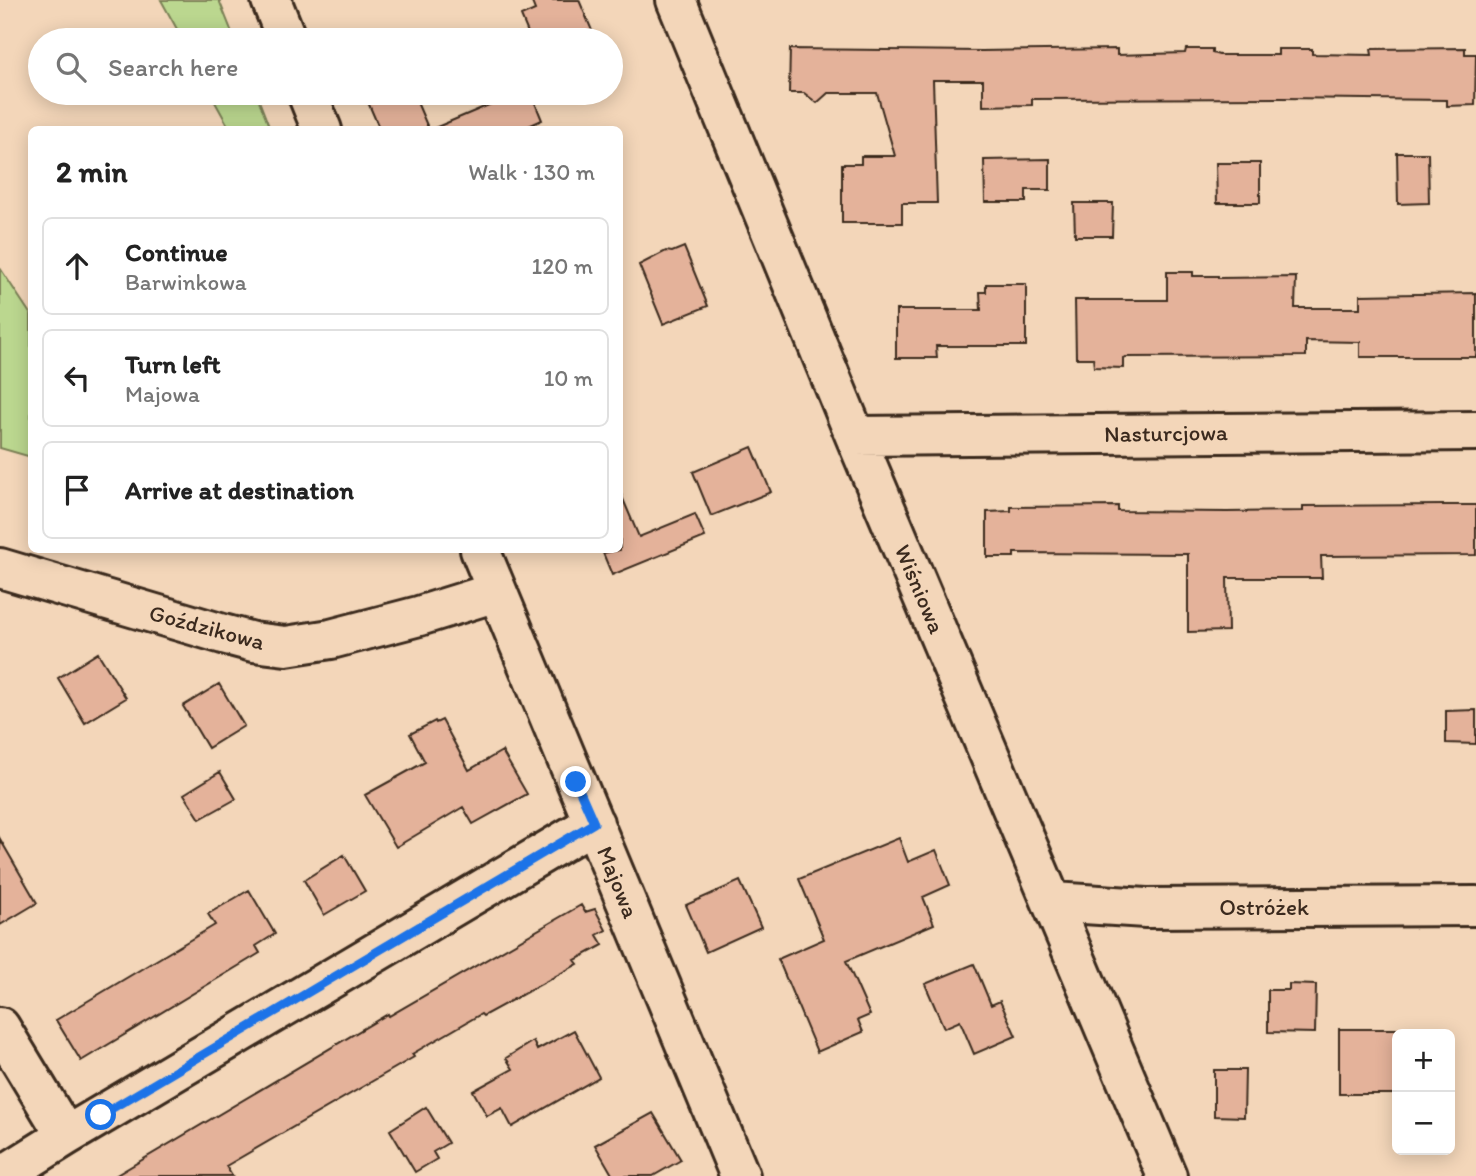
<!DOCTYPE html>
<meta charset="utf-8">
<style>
body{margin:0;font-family:Itim,sans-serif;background:#f6f6f6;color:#222}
.controls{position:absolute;right:21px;bottom:21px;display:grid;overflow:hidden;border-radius:10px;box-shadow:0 4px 18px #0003}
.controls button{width:63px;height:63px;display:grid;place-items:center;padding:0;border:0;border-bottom:2px solid #e0e0e0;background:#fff;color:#222;font:35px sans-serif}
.stop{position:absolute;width:21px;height:21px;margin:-16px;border:5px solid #1a73e8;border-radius:50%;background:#fff}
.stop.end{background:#1a73e8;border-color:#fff;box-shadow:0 2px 7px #0008}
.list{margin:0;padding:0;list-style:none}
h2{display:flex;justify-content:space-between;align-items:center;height:91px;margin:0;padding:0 28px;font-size:30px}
h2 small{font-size:23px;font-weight:400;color:#767676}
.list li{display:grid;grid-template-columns:46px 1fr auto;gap:21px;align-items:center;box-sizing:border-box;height:98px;margin:0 14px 14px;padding:0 14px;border:2px solid #e0e0e0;border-radius:10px}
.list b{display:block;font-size:26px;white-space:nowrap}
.list p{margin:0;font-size:23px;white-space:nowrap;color:#767676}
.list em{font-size:23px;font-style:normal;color:#767676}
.icon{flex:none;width:38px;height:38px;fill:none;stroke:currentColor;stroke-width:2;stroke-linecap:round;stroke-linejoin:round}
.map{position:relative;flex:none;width:1476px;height:1176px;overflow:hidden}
.search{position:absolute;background:#fff;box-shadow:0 4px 18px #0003;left:28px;top:28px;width:595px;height:77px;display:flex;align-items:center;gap:18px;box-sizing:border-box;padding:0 24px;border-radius:38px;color:#767676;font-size:26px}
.panel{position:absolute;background:#fff;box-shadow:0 4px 18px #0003;left:28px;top:126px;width:595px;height:427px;border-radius:10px}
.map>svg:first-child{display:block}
.green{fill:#bbd78f;stroke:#7b8056;stroke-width:2}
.building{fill:#e4b29a;stroke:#3b2a1e;stroke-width:2}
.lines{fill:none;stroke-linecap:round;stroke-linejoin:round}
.minor-casing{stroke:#3b2a1e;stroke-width:44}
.minor{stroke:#f3d6b9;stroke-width:38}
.route{stroke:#1a73e8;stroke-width:9}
.labels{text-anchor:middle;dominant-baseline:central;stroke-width:5;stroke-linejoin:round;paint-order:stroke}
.street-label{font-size:23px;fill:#3b2a1e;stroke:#f3d6b9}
</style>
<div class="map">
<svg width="1476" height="1176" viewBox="0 0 1476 1176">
<rect width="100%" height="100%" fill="#f3d6b9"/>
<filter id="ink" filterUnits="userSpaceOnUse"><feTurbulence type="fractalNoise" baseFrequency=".0143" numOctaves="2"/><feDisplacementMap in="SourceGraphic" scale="14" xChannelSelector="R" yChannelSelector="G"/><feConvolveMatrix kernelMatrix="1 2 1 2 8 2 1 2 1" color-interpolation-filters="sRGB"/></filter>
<g filter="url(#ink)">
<path class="green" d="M 161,0 L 219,0 L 235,40 L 183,40 Z
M 210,93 L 256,93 L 270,129 L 230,129 Z
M 0,268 L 31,315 L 31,457 L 0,448 Z"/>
<path class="building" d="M 531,0 L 579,0 L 596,40 L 531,40 L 521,16 L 535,10 Z
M 1465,48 L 1465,54 L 1476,54 L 1475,105 L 1447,106 L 1447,100 L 1282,98 L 1032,99 L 1032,105 L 983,106 L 983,80 L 933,80 L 937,203 L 902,203 L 902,223 L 842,223 L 842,164 L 861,164 L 861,156 L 895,156 L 877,93 L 828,93 L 817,103 L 804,93 L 789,93 L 790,49 L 982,51 L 1117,49 L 1117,55 L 1185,53 L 1186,49 L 1212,49 L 1212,53 L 1219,55 L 1278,55 L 1278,49 L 1312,49 L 1312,54 L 1372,55 L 1371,49 Z
M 364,93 L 413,93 L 429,130 L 380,130 Z
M 517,93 L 531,93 L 542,120 L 520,130 L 430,130 Z
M 1397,153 L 1428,153 L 1429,203 L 1398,204 Z
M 1050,159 L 1050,190 L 1026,190 L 1026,202 L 985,202 L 984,160 Z
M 1216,163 L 1260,163 L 1260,203 L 1217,203 Z
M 1074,203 L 1113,203 L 1112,236 L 1075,236 Z
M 684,247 L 708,306 L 663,324 L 639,265 L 666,251 L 672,252 Z
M 1167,272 L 1193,272 L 1193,276 L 1218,276 L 1218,278 L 1296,277 L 1295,308 L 1360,308 L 1360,295 L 1476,293 L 1476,357 L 1360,357 L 1360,342 L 1306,341 L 1306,356 L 1126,357 L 1123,358 L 1123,368 L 1094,367 L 1093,358 L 1076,358 L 1075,300 L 1167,300 Z
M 986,284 L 1026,284 L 1026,346 L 936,346 L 937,358 L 896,358 L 896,310 L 981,310 L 980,292 L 986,292 Z
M 752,447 L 771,492 L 711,516 L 693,472 Z
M 620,492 L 639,537 L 695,514 L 705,537 L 612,575 L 603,553 L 620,550 Z
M 1445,505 L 1476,505 L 1476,555 L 1321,556 L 1322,578 L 1227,578 L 1228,631 L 1188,632 L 1188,554 L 1014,553 L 1014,557 L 987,557 L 987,512 L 1011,511 L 1011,507 L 1118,506 L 1118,511 L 1227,512 L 1303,511 L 1303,506 Z
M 98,653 L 126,698 L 85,723 L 58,678 Z
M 219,684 L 244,726 L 208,748 L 183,706 Z
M 1476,710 L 1476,744 L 1446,743 L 1446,711 Z
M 442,720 L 469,770 L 502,751 L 527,794 L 473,824 L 463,807 L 396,847 L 365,795 L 425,762 L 410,734 L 435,721 L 436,723 Z
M 220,772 L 236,799 L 200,819 L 184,794 Z
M 899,838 L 908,862 L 936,850 L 950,885 L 923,897 L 934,924 L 846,961 L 870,1015 L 858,1020 L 863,1032 L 817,1052 L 778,959 L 824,939 L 799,879 Z
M 0,839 L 37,903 L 0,925 Z
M 344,855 L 365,891 L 324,915 L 304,880 Z
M 740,881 L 761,927 L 706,952 L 686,905 Z
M 249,890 L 275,934 L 256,946 L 260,953 L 81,1061 L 56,1020 L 215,925 L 208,914 Z
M 581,905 L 585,912 L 595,909 L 606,930 L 597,935 L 603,945 L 575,960 L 578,964 L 483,1016 L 481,1014 L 412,1054 L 414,1057 L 226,1166 L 232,1176 L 115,1176 L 388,1014 L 389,1016 Z
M 974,964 L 991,1005 L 1000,1001 L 1016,1036 L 974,1054 L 960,1021 L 944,1028 L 925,984 Z
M 1289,984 L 1316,985 L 1315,1033 L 1268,1032 L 1268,990 L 1289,990 Z
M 1339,1029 L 1397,1029 L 1397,1094 L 1339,1094 Z
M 574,1030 L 599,1077 L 512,1127 L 502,1108 L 487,1116 L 473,1091 L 513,1069 L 506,1058 L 533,1041 L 537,1050 Z
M 1214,1070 L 1245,1070 L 1244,1117 L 1214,1116 Z
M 426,1107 L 448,1143 L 433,1152 L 437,1159 L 415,1172 L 390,1130 Z
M 653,1113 L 681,1160 L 653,1176 L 613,1176 L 595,1145 Z"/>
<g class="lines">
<g class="minor-casing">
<path id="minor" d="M 271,0 L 287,40
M 676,0 L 855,436 L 1167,1176
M 307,93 L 322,130
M 855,436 L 1476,431
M 480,550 L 740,1176
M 0,568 L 223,634 L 253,642 L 286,646 L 331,639 L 419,616 L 496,592
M 1053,902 L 1146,908 L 1476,906
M 0,1027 L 66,1136
M 2,1176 L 66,1136 L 594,823"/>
</g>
<use href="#minor" class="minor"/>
</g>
</g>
<g class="lines" filter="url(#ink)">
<path class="route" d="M 101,1115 L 594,823 L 576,782"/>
</g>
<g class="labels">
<g class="street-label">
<text transform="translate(1166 433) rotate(-1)">Nasturcjowa</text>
<text transform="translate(920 589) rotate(67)">Wiśniowa</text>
<text transform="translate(207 627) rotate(15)">Goździkowa</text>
<text transform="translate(618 882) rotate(68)">Majowa</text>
<text x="1264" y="907">Ostróżek</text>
</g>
</g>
</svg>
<div class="controls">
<button>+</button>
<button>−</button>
</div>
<div class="stop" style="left:101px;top:1115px"></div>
<div class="stop end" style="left:576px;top:782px"></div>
<div class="search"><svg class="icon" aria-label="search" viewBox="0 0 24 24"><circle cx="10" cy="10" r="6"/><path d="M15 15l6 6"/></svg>Search here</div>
<section class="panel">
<h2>2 min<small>Walk · 130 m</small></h2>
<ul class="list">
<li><svg class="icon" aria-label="ahead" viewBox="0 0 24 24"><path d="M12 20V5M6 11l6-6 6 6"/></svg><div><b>Continue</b><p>Barwinkowa</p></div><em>120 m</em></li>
<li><svg class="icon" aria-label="left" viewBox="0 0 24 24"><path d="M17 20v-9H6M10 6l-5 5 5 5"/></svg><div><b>Turn left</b><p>Majowa</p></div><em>10 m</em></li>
<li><svg class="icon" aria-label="arrive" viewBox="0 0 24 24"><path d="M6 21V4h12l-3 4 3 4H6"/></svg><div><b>Arrive at destination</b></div></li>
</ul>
</section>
</div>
